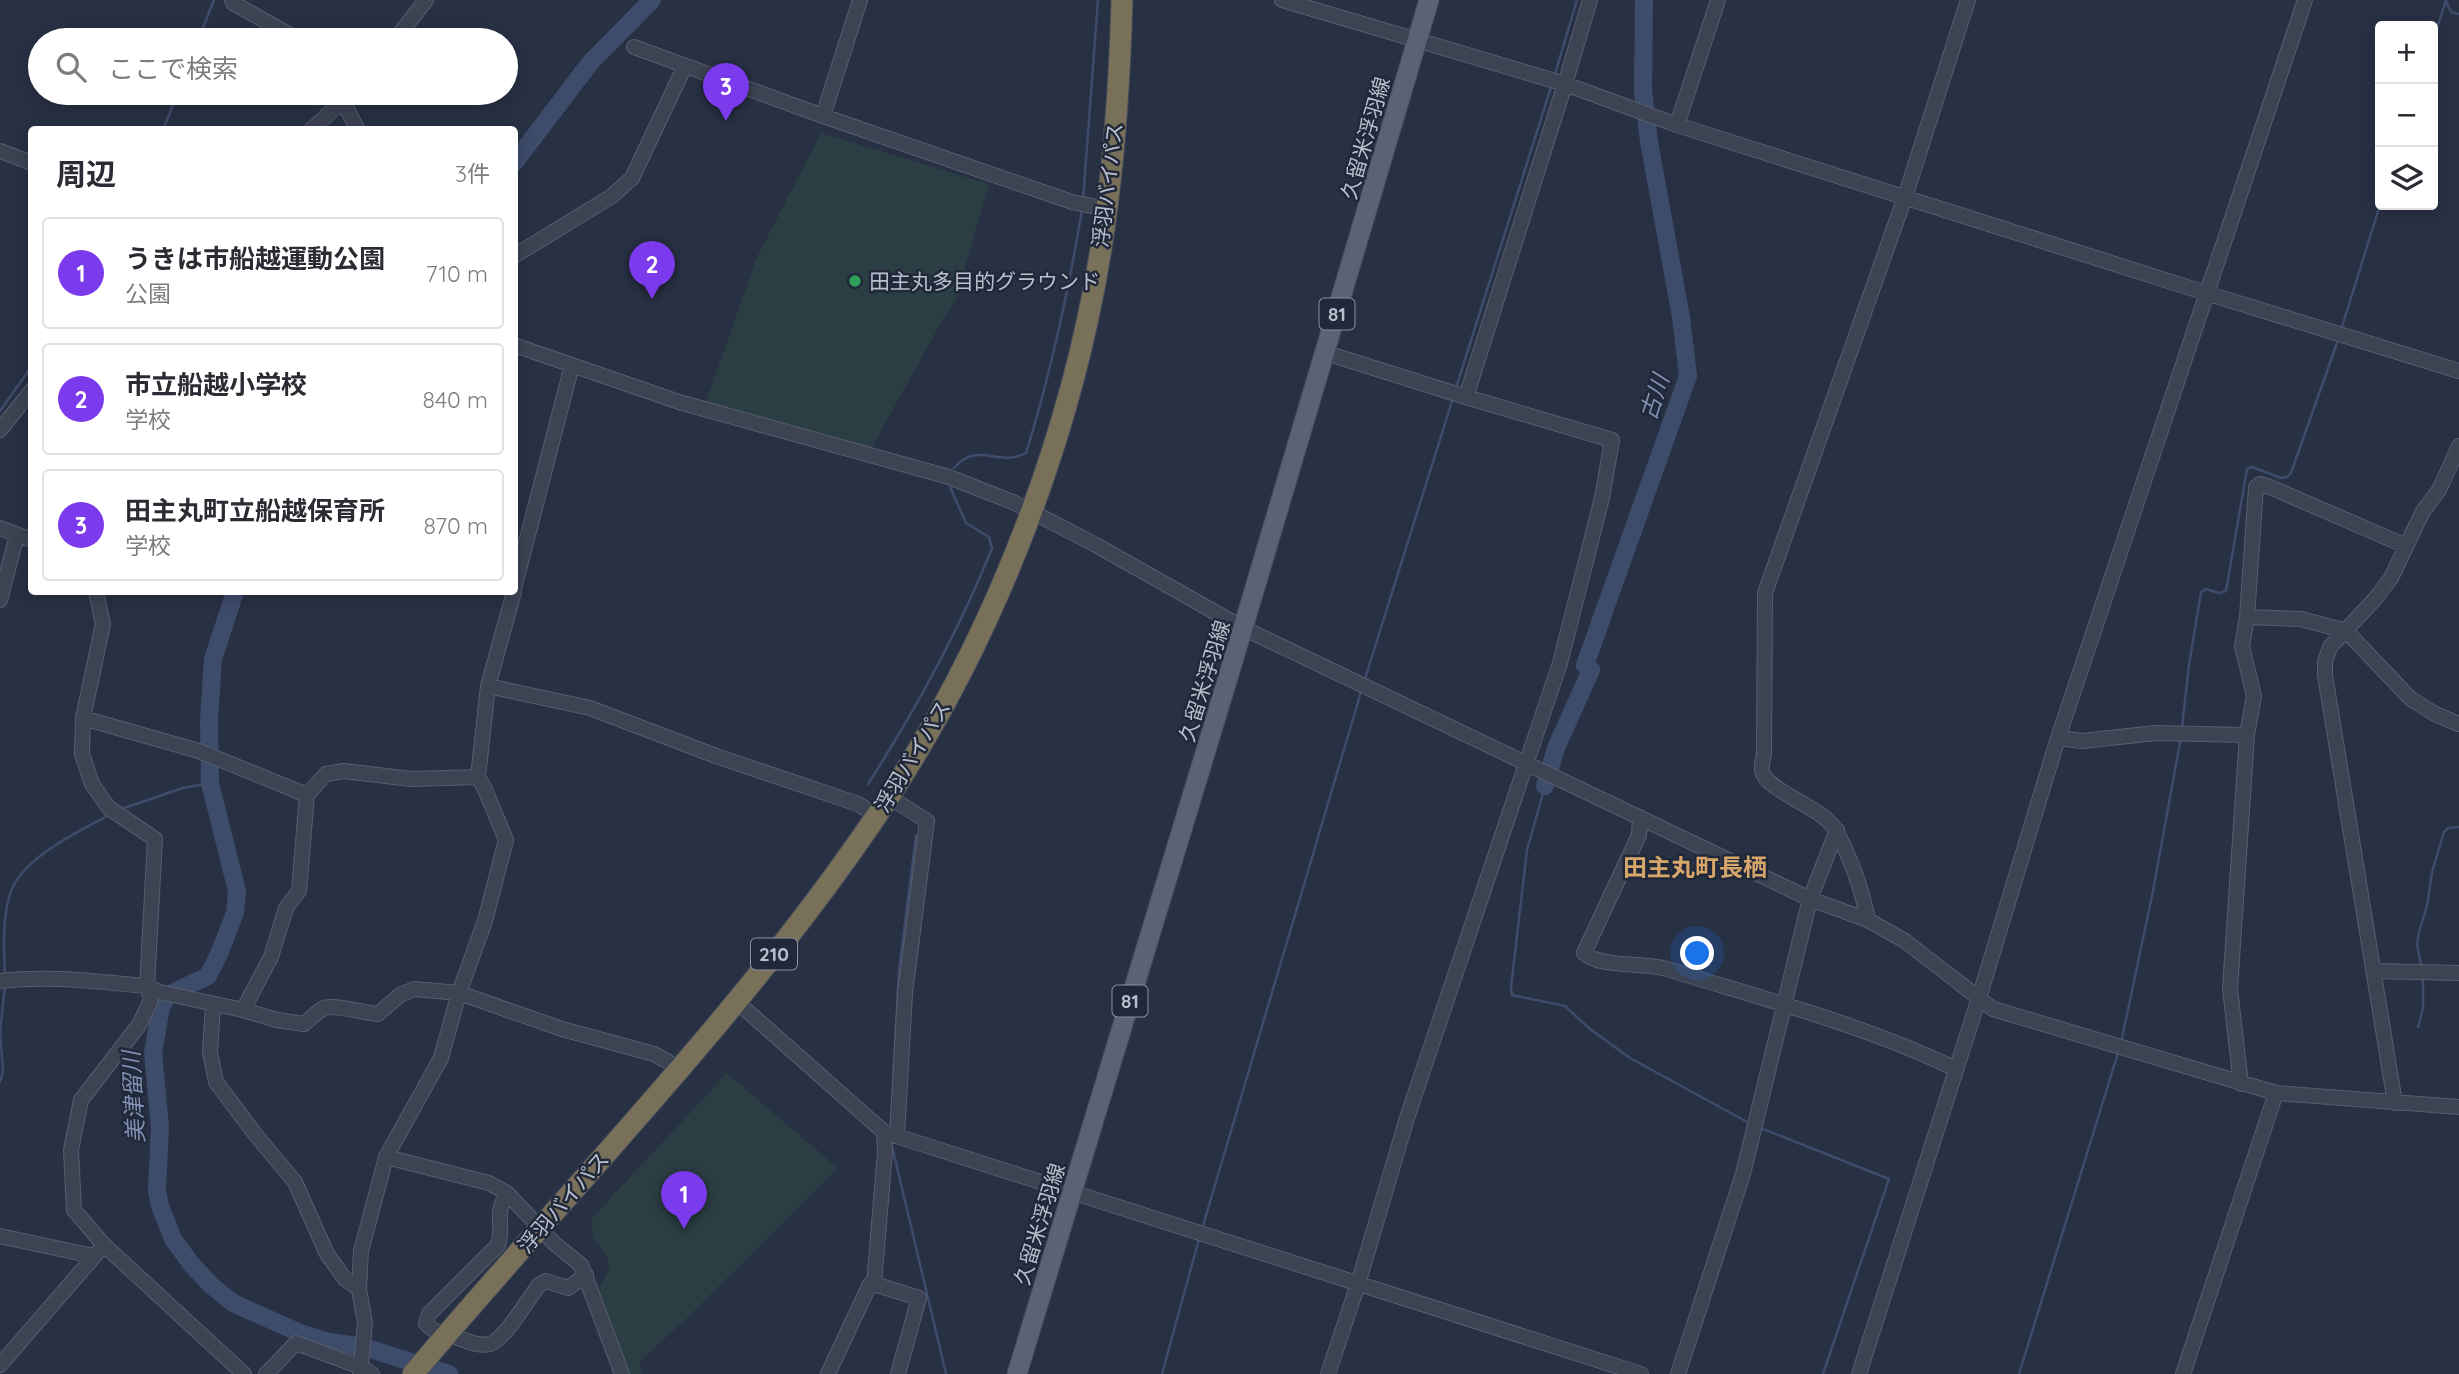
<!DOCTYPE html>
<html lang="ja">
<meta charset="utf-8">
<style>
body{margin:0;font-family:Quicksand,"Noto Sans JP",sans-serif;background:#f7f7f7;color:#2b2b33}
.controls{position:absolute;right:21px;top:21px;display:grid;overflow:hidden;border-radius:7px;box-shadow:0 4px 18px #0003}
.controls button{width:63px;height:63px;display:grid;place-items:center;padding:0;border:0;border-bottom:2px solid #e1e1e2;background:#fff;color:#2b2b33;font:35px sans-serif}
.you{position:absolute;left:1698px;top:954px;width:24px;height:24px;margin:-18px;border:5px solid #fff;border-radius:50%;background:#1a73e8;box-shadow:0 0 0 10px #1a73e833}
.badge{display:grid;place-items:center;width:46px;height:46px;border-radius:50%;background:#7c3aed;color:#fff;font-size:23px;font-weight:700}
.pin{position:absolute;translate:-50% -58px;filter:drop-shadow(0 2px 4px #0008)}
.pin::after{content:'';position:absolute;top:37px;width:24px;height:21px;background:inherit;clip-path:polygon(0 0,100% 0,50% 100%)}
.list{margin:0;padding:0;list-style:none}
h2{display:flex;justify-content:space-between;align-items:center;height:91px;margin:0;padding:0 28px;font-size:30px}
h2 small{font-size:23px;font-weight:400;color:#7c7c81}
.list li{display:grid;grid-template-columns:46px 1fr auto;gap:21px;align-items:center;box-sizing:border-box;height:112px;margin:0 14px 14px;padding:0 14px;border:2px solid #e1e1e2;border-radius:7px}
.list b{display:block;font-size:26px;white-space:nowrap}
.list p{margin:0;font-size:23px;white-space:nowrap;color:#7c7c81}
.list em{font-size:23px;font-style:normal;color:#7c7c81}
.icon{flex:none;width:38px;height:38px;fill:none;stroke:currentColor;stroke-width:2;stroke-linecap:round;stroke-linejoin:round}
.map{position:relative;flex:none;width:2459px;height:1374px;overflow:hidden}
.search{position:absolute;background:#fff;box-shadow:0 4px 18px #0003;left:28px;top:28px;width:490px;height:77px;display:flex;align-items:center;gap:18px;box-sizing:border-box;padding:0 24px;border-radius:38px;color:#7c7c81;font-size:26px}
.panel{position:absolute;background:#fff;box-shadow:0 4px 18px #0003;left:28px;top:126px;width:490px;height:469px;border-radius:7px}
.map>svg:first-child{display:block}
.green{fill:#2a3e44}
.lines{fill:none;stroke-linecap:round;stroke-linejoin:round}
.stream{stroke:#3e4c6c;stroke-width:2.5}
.river{stroke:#3e4c6c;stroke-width:18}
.minor-casing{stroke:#575e6e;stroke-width:16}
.major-casing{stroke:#464c5d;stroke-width:21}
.highway-casing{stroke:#444b5b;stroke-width:23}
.minor{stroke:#3c4353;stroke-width:14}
.major{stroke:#5a6273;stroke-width:19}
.highway{stroke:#797059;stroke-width:21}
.leisure-dot{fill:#2e9e5b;stroke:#202839;stroke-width:2.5}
.labels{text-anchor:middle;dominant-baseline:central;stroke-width:5;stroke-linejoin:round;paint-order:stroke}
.shield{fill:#202839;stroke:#8b92a1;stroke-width:2}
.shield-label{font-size:19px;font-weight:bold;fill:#b9bfcd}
.street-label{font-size:21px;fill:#b9bfcd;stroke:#202839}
.poi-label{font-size:21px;fill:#b9bfcd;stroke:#202839;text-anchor:start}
.water-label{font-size:23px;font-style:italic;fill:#8191b3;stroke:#202839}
.quarter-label{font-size:24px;font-weight:bold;fill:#d6a66b;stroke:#202839}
</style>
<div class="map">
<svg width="2459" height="1374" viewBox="0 0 2459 1374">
<rect width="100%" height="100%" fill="#283044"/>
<path class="green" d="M 821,133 L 989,184 L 955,302 L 942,321 L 871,449 L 706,402 L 756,259 Z
M 727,1073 L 838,1168 L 686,1319 L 640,1361 L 642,1374 L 626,1374 L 598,1288 L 609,1270 L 607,1255 L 594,1240 L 591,1219 Z"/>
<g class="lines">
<path class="stream" d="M 2446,1 L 2451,12 L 2459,14
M 198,40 L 214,0
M 2433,41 L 2446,0
M 1555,74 L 1577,0
M 163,130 L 178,93
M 1083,200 L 1098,0
M 2341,330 L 2380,205
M 1456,388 L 1552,84
M 0,411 L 32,366
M 954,468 C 978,440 998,468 1026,453 C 1051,373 1068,293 1082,210
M 1364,682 L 1453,398
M 2182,727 L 2189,665 L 2201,592 L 2206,589 L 2219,593 L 2226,591 L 2247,469 L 2252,467 L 2281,478 L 2287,477 L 2291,473 L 2338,340
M 868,784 C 916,709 959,631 992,548 L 989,537 L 966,523 L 950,487
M 1545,786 L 1527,850 L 1511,987 L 1512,995 L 1565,1006 L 1590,1029 L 1630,1058 L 1749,1123
M 121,809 L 183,788 L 210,783
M 2421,965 L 2417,944 L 2419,932 L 2427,906 L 2432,872 L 2444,832 L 2448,828 L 2459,827
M 5,975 C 4,948 2,920 10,894 C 21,858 78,832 109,815
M 2418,1027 L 2423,1008 L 2423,979
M 2121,1043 L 2153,891 L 2181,737
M 0,1082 L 3,1071 L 0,1033 L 5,985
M 893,1083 L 899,971 L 916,836
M 1758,1127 L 1889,1179 L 1823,1374
M 891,1142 L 946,1374
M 1202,1229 L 1361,692
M 1162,1374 L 1199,1239
M 2019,1374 L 2118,1053"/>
<path class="river" d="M 514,163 L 590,63 L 652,0
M 235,592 L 213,659 L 209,720 L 210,783 L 237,891 L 235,913 L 219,954 L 208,976 L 168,995 L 161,1007 L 153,1053 L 160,1127 L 157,1191 L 160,1206 L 173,1239 L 192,1265 L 212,1286 L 233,1303 L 300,1333 L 329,1342 L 364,1347 L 449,1374
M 1545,786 L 1556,748 L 1591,670 L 1585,665 L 1688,376 L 1681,317 L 1649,142 L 1643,91 L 1644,0"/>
<g class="minor-casing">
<path id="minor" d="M 232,0 L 233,3 L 299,40
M 1282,0 L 1565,84 L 1677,125 L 2206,293 L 2459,371
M 395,40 L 426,0
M 634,47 L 823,116 L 1072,202 L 1107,209
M 339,94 L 358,130
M 823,116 L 860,0
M 1677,125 L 1718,0
M 311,130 L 351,93
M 0,151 L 32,163
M 514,256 L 612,196 L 632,178 L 685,66
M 514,345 L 679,402 L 949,477 L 1015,503 L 1096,545 L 1243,628 L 1810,899 L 1868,920 L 1905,941 L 1993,1009 L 2276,1093 L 2459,1107
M 1326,353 L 1466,397 L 1612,440 L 1602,498 L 1560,663 L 1407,1118 L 1358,1284 L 1328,1374
M 1466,397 L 1565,84 L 1590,0
M 0,430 L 32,390
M 0,528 L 32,540
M 514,589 L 572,365
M 96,592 L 103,624 L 83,718 L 82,754 L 92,784 L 109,808 L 155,839 L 147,986 L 151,1000 L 139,1025 L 81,1100 L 71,1150 L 74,1210 L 104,1245 L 244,1374
M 0,600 L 17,535
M 2247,617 L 2301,619 L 2346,631 L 2411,699 L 2435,714 L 2459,724
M 488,686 L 590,708 L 716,756 L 858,804 L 877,816
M 83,718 L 199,751 L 307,795
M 2058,738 L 2082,741 L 2156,733 L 2247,735
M 889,797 L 927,821 L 905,993 L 897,1135
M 1640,817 L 1639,835 L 1584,953 C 1599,968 1645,962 1667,969 C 1764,999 1864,1025 1956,1069
M 1868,920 C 1861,886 1852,862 1837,832 C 1825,807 1765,791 1762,771 C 1761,766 1763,759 1764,754 L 1765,593 L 1905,197 L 1968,0
M 2373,971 L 2459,973
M 0,981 C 49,975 99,982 147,986 L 159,992 L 243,1010 L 277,1020 L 304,1024 C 310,1019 316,1013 322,1009 C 332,1003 364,1013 378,1014 L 400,995 L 414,989 L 459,993 L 562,1029 L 654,1054 L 679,1068
M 736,1001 L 884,1132 L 1641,1374
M 213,1004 L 210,1052 L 216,1082 L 255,1134 L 295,1182 L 327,1254 L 345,1279 L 359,1289
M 243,1010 L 271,957 L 286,908 L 299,891 L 307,795 L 326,774 L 344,771 L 411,779 L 478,777
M 2241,1084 L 2230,989 L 2247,735 L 2254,696 L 2242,646 L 2247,617 L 2256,487 L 2260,484 L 2270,487 L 2406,546
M 2395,1103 L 2325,675 L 2325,662 L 2330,647 L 2375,599 L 2391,578 L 2423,511 L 2439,490 L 2459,446
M 386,1157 L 489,1183 L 507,1193 L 555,1244 L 581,1265 L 622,1374
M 0,1236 L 93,1256
M 874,1284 L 919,1298 L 898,1374
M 435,1331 L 426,1324 L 429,1314 L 498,1245 C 505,1224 493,1217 507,1193
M 458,1338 C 468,1341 479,1347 490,1344 C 506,1338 528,1299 539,1285 L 546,1281 L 568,1288 L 586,1275
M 0,1365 L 104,1245
M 266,1374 L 296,1343 L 361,1367 L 372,1374
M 360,1374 L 365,1323 L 359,1289 L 361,1251 L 386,1157 L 441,1058 L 459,993 L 485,921 L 506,840 L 484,787 L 478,777 L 488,686 L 514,592
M 828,1374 L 870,1284 L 874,1284 L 885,1152 L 884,1132
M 1678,1374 L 1743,1174 L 1810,899 L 1837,830
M 1859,1374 L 1979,998 L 2058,738 L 2305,0
M 2183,1374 L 2276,1093"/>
</g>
<g class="major-casing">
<path id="major" d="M 1017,1374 L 1243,628 L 1429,0"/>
</g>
<g class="highway-casing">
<path id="highway" d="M 413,1374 C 568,1190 742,1015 877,815 C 997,637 1080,419 1107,207 C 1116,138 1120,69 1122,0"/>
</g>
<use href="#minor" class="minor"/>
<use href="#major" class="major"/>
<use href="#highway" class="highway"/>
</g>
<circle class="leisure-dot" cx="855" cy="281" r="7"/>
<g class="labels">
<g class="shield">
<rect x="1319.5" y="298.5" width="35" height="31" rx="5"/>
<rect x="751" y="938.5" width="46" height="31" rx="5"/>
<rect x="1112.5" y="985.5" width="35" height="31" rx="5"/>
</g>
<g class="shield-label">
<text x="1337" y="314">81</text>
<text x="774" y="954">210</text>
<text x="1130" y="1001">81</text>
</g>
<g class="street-label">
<text transform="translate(1365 138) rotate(-74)">久留米浮羽線</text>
<text transform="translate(1107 185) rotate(-83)">浮羽バイパス</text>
<text transform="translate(1204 681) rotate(-73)">久留米浮羽線</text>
<text transform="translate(912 756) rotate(-59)">浮羽バイパス</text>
<text transform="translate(563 1202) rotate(-49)">浮羽バイパス</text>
<text transform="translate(1039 1224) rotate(-73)">久留米浮羽線</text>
</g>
<g class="poi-label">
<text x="869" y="281">田主丸多目的グラウンド</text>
</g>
<g class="water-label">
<text transform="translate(1654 397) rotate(-72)">古川</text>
<text transform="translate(133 1097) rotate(-93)">美津留川</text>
</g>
<g class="quarter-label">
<text x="1695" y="867">田主丸町長栖</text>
</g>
</g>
</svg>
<div class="controls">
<button>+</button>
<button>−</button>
<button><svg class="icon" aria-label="layers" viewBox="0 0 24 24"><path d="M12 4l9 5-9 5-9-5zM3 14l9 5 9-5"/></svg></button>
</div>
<div class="you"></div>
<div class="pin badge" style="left:684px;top:1229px">1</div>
<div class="pin badge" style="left:652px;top:299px">2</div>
<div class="pin badge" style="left:726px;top:121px">3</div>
<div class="search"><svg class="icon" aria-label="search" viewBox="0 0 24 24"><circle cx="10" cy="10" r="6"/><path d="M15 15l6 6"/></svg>ここで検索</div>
<section class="panel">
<h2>周辺<small>3件</small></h2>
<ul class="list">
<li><span class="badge">1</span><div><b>うきは市船越運動公園</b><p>公園</p></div><em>710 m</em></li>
<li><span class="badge">2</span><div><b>市立船越小学校</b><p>学校</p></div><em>840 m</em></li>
<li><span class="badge">3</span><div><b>田主丸町立船越保育所</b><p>学校</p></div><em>870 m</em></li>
</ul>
</section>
</div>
